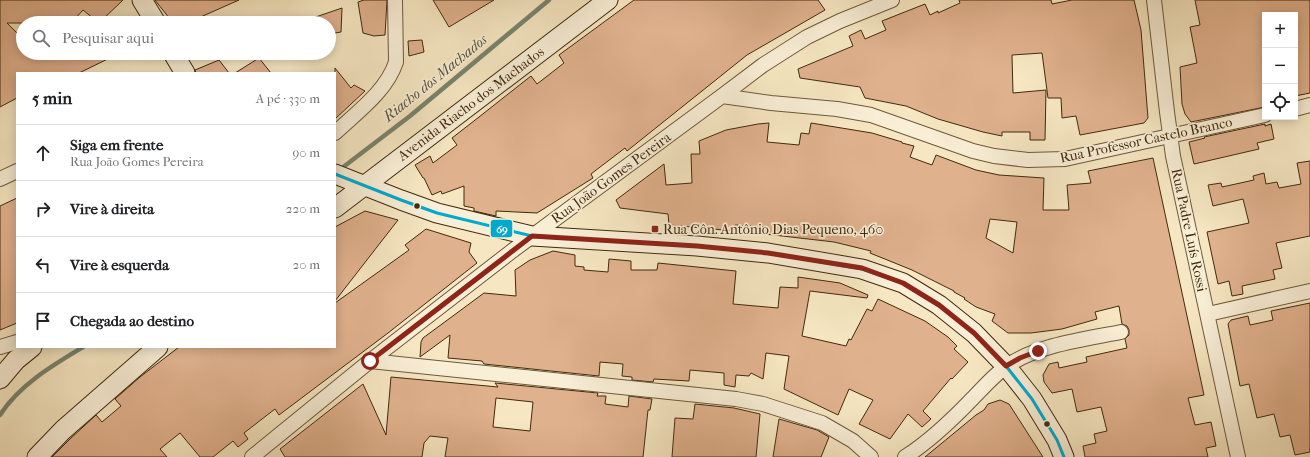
<!DOCTYPE html>
<html lang="pt">
<meta charset="utf-8">
<style>
body{margin:0;font-family:"IM FELL French Canon",serif;background:#f6f6f6;color:#202124}
.controls{position:absolute;right:12px;top:12px;display:grid;overflow:hidden;border-radius:0px;box-shadow:0 2px 10px #0003}
.controls button{width:36px;height:36px;display:grid;place-items:center;padding:0;border:0;border-bottom:1px solid #e0e0e0;background:#fff;color:#202124;font:20px sans-serif}
.stop{position:absolute;width:12px;height:12px;margin:-9px;border:3px solid #8f2418;border-radius:50%;background:#fff}
.stop.end{background:#8f2418;border-color:#fff;box-shadow:0 1px 4px #0008}
.list{margin:0;padding:0;list-style:none}
h2{display:flex;justify-content:space-between;align-items:center;height:52px;margin:0;padding:0 16px;font-size:17px}
h2 small{font-size:13px;font-weight:400;color:#757577}
.list li{display:grid;grid-template-columns:26px 1fr auto;gap:12px;align-items:center;box-sizing:border-box;height:56px;padding:0 16px;border-top:1px solid #e0e0e0}
.list b{display:block;font-size:15px;white-space:nowrap}
.list p{margin:0;font-size:13px;white-space:nowrap;color:#757577}
.list em{font-size:13px;font-style:normal;color:#757577}
.icon{flex:none;width:22px;height:22px;fill:none;stroke:currentColor;stroke-width:2;stroke-linecap:round;stroke-linejoin:round}
.map{position:relative;flex:none;width:1310px;height:457px;overflow:hidden}
.search{position:absolute;background:#fff;box-shadow:0 2px 10px #0003;left:16px;top:16px;width:320px;height:44px;display:flex;align-items:center;gap:10px;box-sizing:border-box;padding:0 14px;border-radius:22px;color:#757577;font-size:15px}
.panel{position:absolute;background:#fff;box-shadow:0 2px 10px #0003;left:16px;top:72px;width:320px;height:276px;border-radius:0px}
.map>svg:first-child{display:block}
.lines{fill:none;stroke-linecap:round;stroke-linejoin:round}
.stream{stroke:#78846e;stroke-width:4.5}
.building{fill:#e0b18d;stroke:#412a0d;fill-rule:evenodd}
.street-casing{stroke:#6e593a;stroke-width:16}
.secondary-casing{stroke:#412a0d;stroke-width:21}
.street{stroke:#f9efd7;stroke-width:14}
.secondary{stroke:#f9efd7;stroke-width:19}
.bus-1-casing{stroke:#f9efd7;stroke-width:6}
.bus-1{stroke:#00a9ce;stroke-width:3}
.route{stroke:#8f2418;stroke-width:5}
.bus-dot{fill:#412a0d;stroke:#f9efd7;stroke-width:1.5}
.poi-dot{fill:#8f2418;stroke:#f9efd7;stroke-width:1.5}
.labels{text-anchor:middle;dominant-baseline:central;stroke-width:3.5;stroke-linejoin:round;paint-order:stroke}
.street-label{font-size:14px;fill:#412a0d;stroke:#f9efd7}
.poi-label{font-size:14px;fill:#412a0d;stroke:#f9efd7;text-anchor:start}
.water-label{font-size:15px;font-style:italic;fill:#585036;stroke:#f9efd7}
.line-badge{stroke:#f9efd7;stroke-width:1.5}
.badge-label{font-size:11px;text-anchor:middle;font-weight:bold;fill:#fff}
</style>
<div class="map">
<svg width="1310" height="457" viewBox="0 0 1310 457">
<rect width="100%" height="100%" fill="#f6e7c2"/>
<filter id="stains"><feTurbulence type="fractalNoise" baseFrequency=".005" numOctaves="4"/><feColorMatrix values="0 0 0 0 .2 0 0 0 0 .09 0 0 0 0 .02 0 0 0 .5 -.17"/></filter>
<radialGradient id="worn" r=".72"><stop offset=".6" stop-color="#630" stop-opacity="0"/><stop offset="1" stop-color="#630" stop-opacity=".3"/></radialGradient>
<g class="lines">
<path class="stream" d="M 338,171 L 410,116 L 549,0
M 0,415 C 19,385 53,365 83,347"/>
</g>
<path class="building" d="M 0,0 L 123,0 L 99,23 L 83,10 L 71,23 L 7,23 L 23,39 L 23,53 L 120,53 L 79,73 L 17,73 L 17,98 L 0,107 Z
M 155,0 L 239,0 L 187,23 L 173,23 Z
M 364,0 L 387,0 L 385,35 L 374,36 L 363,33 L 358,2 Z
M 433,0 L 494,0 L 449,27 Z
M 634,0 L 818,0 L 825,10 L 747,55 L 627,151 L 625,148 L 591,174 L 593,178 L 537,213 L 496,211 L 496,216 L 474,211 L 474,208 L 464,206 L 464,186 L 442,194 L 441,191 L 432,195 L 424,178 L 423,178 L 415,165 L 430,156 L 433,163 L 457,145 L 452,138 L 479,117 L 531,76 L 537,84 L 564,63 L 559,55 Z
M 959,0 L 1051,0 L 1052,4 L 1072,0 L 1134,0 L 1141,30 L 1148,118 L 1144,123 L 1080,135 L 1076,116 L 1062,118 L 1061,98 L 1048,98 L 1042,53 L 1012,55 L 1013,93 L 1046,90 L 1045,140 L 1030,140 L 1030,132 L 1002,132 L 1002,136 L 983,132 L 938,119 L 906,106 L 865,98 L 860,87 L 800,78 L 798,69 L 853,46 L 849,36 L 861,30 L 865,39 L 886,30 L 882,21 L 925,4 L 930,15 L 938,11 L 938,13 L 960,3 Z
M 1195,0 L 1310,0 L 1310,93 L 1295,96 L 1295,15 L 1265,15 L 1265,107 L 1191,122 L 1185,114 L 1182,104 L 1180,67 L 1197,63 L 1190,27 L 1200,25 Z
M 342,8 L 341,32 L 329,34 L 329,23 L 305,23 L 304,21 Z
M 422,40 L 424,52 L 409,56 L 408,41 Z
M 259,58 L 271,73 L 235,73 Z
M 219,60 L 229,73 L 196,73 L 195,70 Z
M 335,68 L 351,88 L 354,85 L 365,91 L 335,119 Z
M 769,123 L 767,142 L 799,145 L 801,133 L 809,134 L 811,123 L 872,133 L 902,142 L 902,143 L 914,146 L 910,157 L 932,165 L 936,155 L 976,170 L 999,175 L 1044,178 L 1043,210 L 1069,210 L 1067,185 L 1091,183 L 1088,171 L 1153,158 L 1204,395 L 1188,398 L 1195,425 L 1211,422 L 1216,446 L 1206,448 L 1208,457 L 1085,457 L 1083,446 L 1096,443 L 1094,434 L 1107,431 L 1101,407 L 1077,412 L 1072,389 L 1052,393 L 1044,382 L 1043,375 L 1049,364 L 1058,362 L 1059,368 L 1087,362 L 1086,357 L 1127,348 L 1125,339 L 1129,335 L 1129,330 L 1127,326 L 1122,324 L 1119,306 L 1095,312 L 1097,319 L 1062,329 L 1031,333 L 1008,333 L 992,321 L 995,314 L 976,307 L 964,299 L 965,298 L 954,292 L 954,291 L 912,270 L 870,253 L 871,251 L 834,242 L 765,234 L 765,227 L 735,225 L 735,231 L 669,225 L 668,214 L 620,208 L 616,200 L 664,164 L 666,185 L 692,183 L 691,154 L 700,154 L 699,141 L 726,130 L 758,124 ZM 990,219 L 1017,222 L 1013,253 L 986,238 Z
M 1265,124 L 1265,126 L 1271,124 L 1274,139 L 1257,143 L 1259,149 L 1194,164 L 1189,142 L 1205,138 L 1204,137 Z
M 1310,161 L 1310,236 L 1276,243 L 1282,268 L 1273,270 L 1275,279 L 1242,286 L 1243,294 L 1232,296 L 1229,281 L 1218,284 L 1207,232 L 1249,223 L 1243,199 L 1213,206 L 1208,185 L 1221,183 L 1222,187 L 1254,180 L 1253,176 L 1264,173 L 1266,184 L 1277,182 L 1279,188 L 1301,184 L 1297,163 Z
M 17,198 L 17,323 L 0,330 L 0,206 Z
M 365,211 L 398,220 L 335,301 L 335,227 Z
M 426,229 L 471,243 L 469,252 L 477,263 L 388,333 L 279,415 L 275,409 L 244,433 L 248,439 L 238,447 L 233,441 L 213,457 L 200,457 L 180,433 L 160,449 L 167,457 L 52,457 L 70,439 L 96,415 L 102,422 L 121,406 L 115,399 L 140,377 L 179,347 L 335,347 L 335,303 L 409,250 L 405,245 Z
M 553,251 L 575,255 L 575,266 L 584,267 L 584,270 L 608,272 L 609,259 L 631,261 L 631,270 L 657,270 L 658,263 L 736,271 L 733,304 L 778,308 L 780,287 L 798,288 L 798,277 L 840,283 L 868,295 L 867,298 L 810,291 L 802,336 L 846,346 L 849,339 L 851,340 L 867,309 L 872,311 L 878,299 L 925,321 L 948,337 L 957,346 L 954,349 L 968,362 L 952,379 L 951,378 L 923,411 L 931,419 L 922,427 L 908,414 L 890,439 L 859,424 L 873,400 L 849,389 L 838,415 L 784,389 L 789,356 L 766,353 L 763,379 L 751,373 L 749,376 L 736,375 L 735,387 L 724,385 L 724,373 L 690,370 L 689,381 L 654,379 L 653,382 L 632,380 L 632,377 L 622,376 L 623,364 L 600,362 L 599,376 L 484,364 L 482,361 L 448,358 L 450,335 L 420,357 L 421,342 L 423,338 L 484,293 L 516,296 L 515,270 L 530,260 Z
M 1310,303 L 1310,452 L 1295,455 L 1290,435 L 1280,437 L 1274,414 L 1257,418 L 1249,384 L 1240,386 L 1228,324 L 1231,320 L 1248,316 L 1250,325 L 1273,320 L 1271,311 Z
M 391,377 L 498,387 L 495,383 L 598,393 L 597,396 L 606,396 L 605,404 L 628,407 L 629,396 L 652,399 L 650,410 L 648,410 L 643,457 L 445,457 L 448,438 L 430,436 L 424,443 L 422,457 L 285,457 L 280,449 L 363,384 L 386,435 ZM 496,398 L 533,402 L 530,431 L 493,427 Z
M 1000,400 L 1009,404 L 1043,457 L 925,457 L 976,415 L 984,410 L 988,404 Z
M 695,404 L 734,408 L 760,414 L 756,457 L 672,457 L 675,418 L 693,419 Z
M 779,419 L 817,430 L 829,437 L 821,457 L 773,457 Z"/>
<g class="lines">
<g class="street-casing">
<path id="street" d="M 1154,0 L 1167,112 L 1173,156 L 1238,457
M 722,96 L 771,103 L 837,109 L 871,115 L 973,151 L 994,156 L 1028,160 L 1065,159 L 1265,115
M 1295,109 L 1310,105
M 335,133 C 357,112 386,92 396,62 L 395,0
M 0,179 L 17,171
M 1208,314 L 1310,291
M 0,347 L 17,342
M 370,361 L 736,399 L 763,404 L 822,423 L 853,441 L 871,457
M 252,457 L 370,361 L 512,251 L 722,96 L 763,65 L 807,37 L 840,21 L 892,0
M 905,457 C 930,441 951,421 972,399 C 983,388 995,374 1007,366 C 1037,345 1086,339 1121,332"/>
</g>
<g class="secondary-casing">
<path id="secondary" d="M 142,0 L 156,23
M 173,53 L 185,73
M 335,174 L 401,200 L 437,213 L 532,236 L 697,246 L 768,253 L 862,269 L 903,283 L 939,305 L 974,333 L 1006,366 L 1032,399 L 1057,440 L 1064,457
M 335,208 L 608,0
M 0,379 L 16,360 L 32,347
M 37,457 L 63,430 L 158,347"/>
</g>
<use href="#street" class="street"/>
<use href="#secondary" class="secondary"/>
<g class="bus-1-casing">
<path id="bus-1" d="M 335,174 L 401,200 L 437,213 L 532,236 L 697,246 L 768,253 L 862,269 L 903,283 L 939,305 L 974,333 L 1006,366 L 1032,399 L 1057,440 L 1064,457"/>
</g>
<use href="#bus-1" class="bus-1"/>
</g>
<g class="lines">
<path class="route" d="M 370,361 L 532,236 L 697,246 L 768,253 L 862,268 L 903,283 L 939,305 L 974,333 L 1006,366 L 1020,358 L 1038,351"/>
</g>
<g class="bus-dot">
<circle cx="417" cy="206" r="3.5"/>
<circle cx="1047" cy="424" r="3.5"/>
</g>
<rect class="poi-dot" x="651" y="225" width="8" height="8" rx="2"/>
<g class="labels">
<g class="street-label">
<text transform="translate(471 104) rotate(-37)">Avenida Riacho dos Machados</text>
<text transform="translate(1146 140) rotate(-12)">Rua Professor Castelo Branco</text>
<text transform="translate(611 178) rotate(-36)">Rua João Gomes Pereira</text>
<text transform="translate(1189 230) rotate(78)">Rua Padre Luís Rossi</text>
</g>
<g class="poi-label">
<text x="663" y="229">Rua Côn. Antônio Dias Pequeno, 460</text>
</g>
<g class="water-label">
<text transform="translate(435 78) rotate(-39)">Riacho dos Machados</text>
</g>
</g>
<rect class="line-badge" x="490" y="219" width="23" height="19" rx="4" fill="#00a9ce"/>
<g class="badge-label">
<text x="502" y="233">69</text>
</g>
<rect width="100%" height="100%" filter="url(#stains)"/>
<rect width="100%" height="100%" fill="url(#worn)"/>
</svg>
<div class="controls">
<button>+</button>
<button>−</button>
<button><svg class="icon" aria-label="locate" viewBox="0 0 24 24"><circle cx="12" cy="12" r="6"/><path d="M12 2v4M12 18v4M2 12h4M18 12h4"/></svg></button>
</div>
<div class="stop" style="left:370px;top:361px"></div>
<div class="stop end" style="left:1038px;top:351px"></div>
<div class="search"><svg class="icon" aria-label="search" viewBox="0 0 24 24"><circle cx="10" cy="10" r="6"/><path d="M15 15l6 6"/></svg>Pesquisar aqui</div>
<section class="panel">
<h2>5 min<small>A pé · 330 m</small></h2>
<ul class="list">
<li><svg class="icon" aria-label="ahead" viewBox="0 0 24 24"><path d="M12 20V5M6 11l6-6 6 6"/></svg><div><b>Siga em frente</b><p>Rua João Gomes Pereira</p></div><em>90 m</em></li>
<li><svg class="icon" aria-label="right" viewBox="0 0 24 24"><path d="M7 20v-9h11M14 6l5 5-5 5"/></svg><div><b>Vire à direita</b></div><em>220 m</em></li>
<li><svg class="icon" aria-label="left" viewBox="0 0 24 24"><path d="M17 20v-9H6M10 6l-5 5 5 5"/></svg><div><b>Vire à esquerda</b></div><em>20 m</em></li>
<li><svg class="icon" aria-label="arrive" viewBox="0 0 24 24"><path d="M6 21V4h12l-3 4 3 4H6"/></svg><div><b>Chegada ao destino</b></div></li>
</ul>
</section>
</div>
